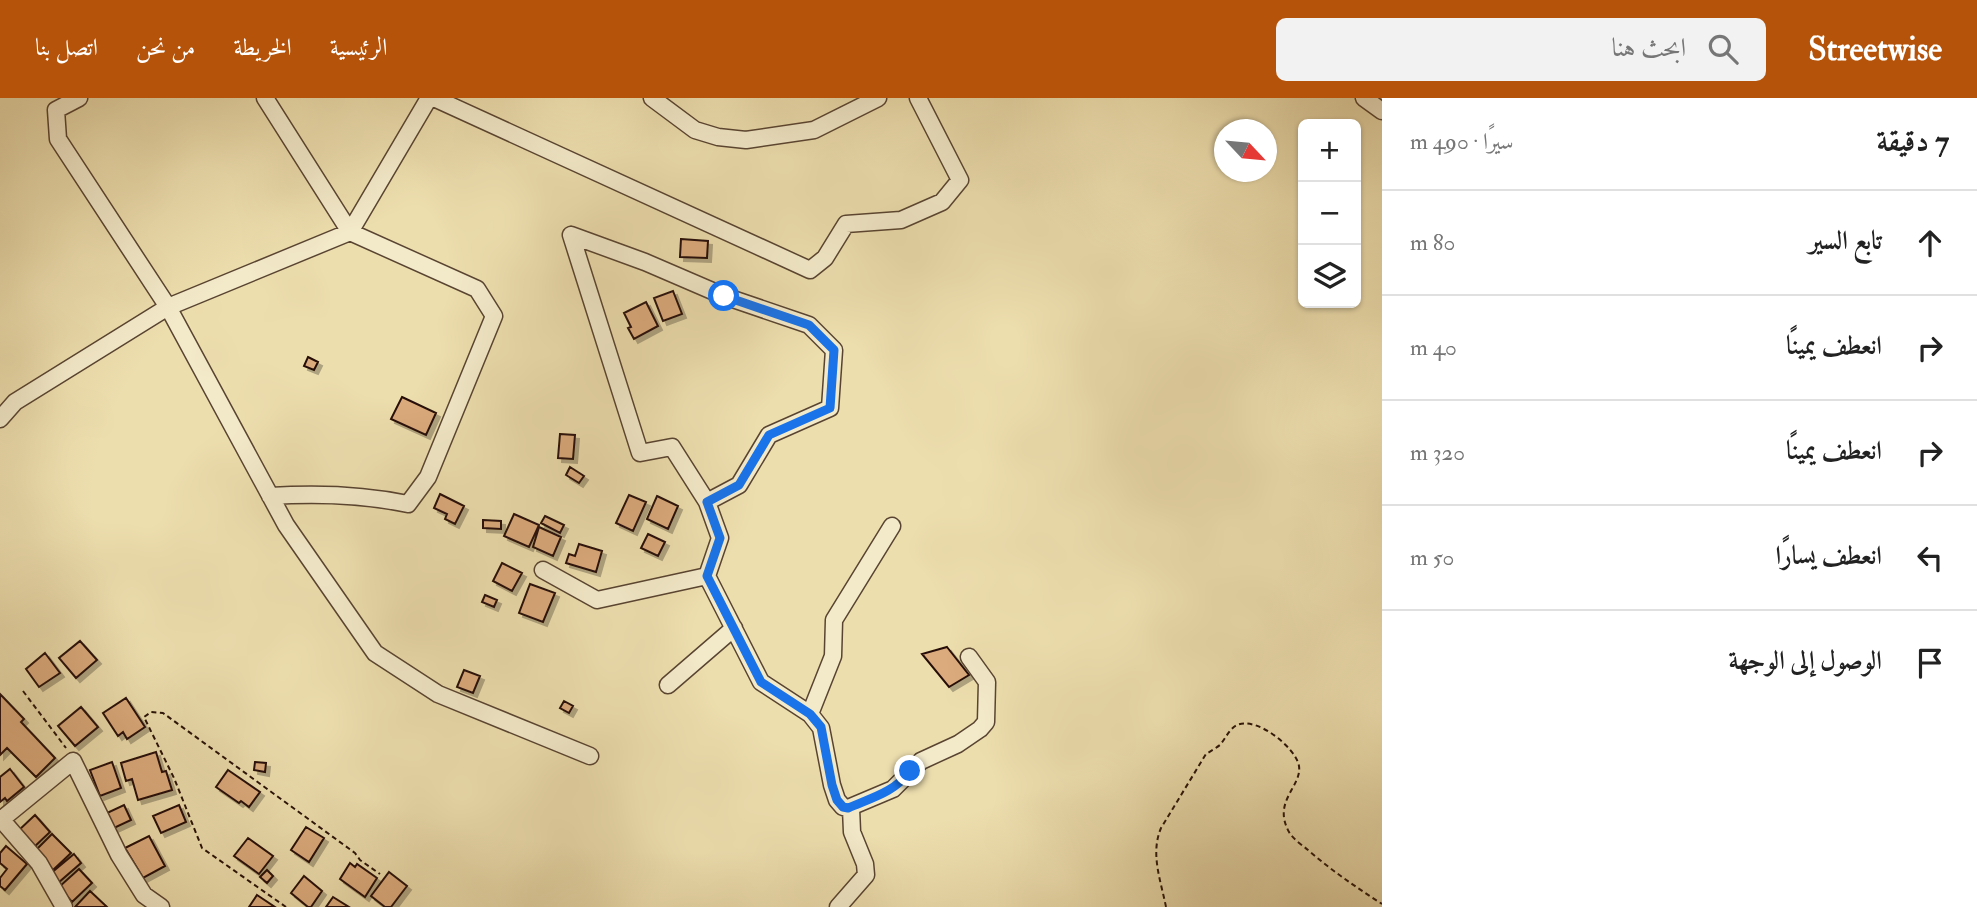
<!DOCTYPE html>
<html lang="ar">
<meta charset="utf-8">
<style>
body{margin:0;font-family:"IM FELL Double Pica",Amiri,serif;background:#f2f2f2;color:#222;direction:rtl}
.controls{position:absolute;right:21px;top:21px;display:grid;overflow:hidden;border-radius:10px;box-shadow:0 2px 5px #0004}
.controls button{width:63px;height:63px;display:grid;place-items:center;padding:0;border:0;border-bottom:2px solid #e0e0e0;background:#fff;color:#222;font:35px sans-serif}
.compass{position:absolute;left:1214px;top:21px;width:63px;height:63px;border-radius:50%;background:#fff;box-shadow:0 2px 5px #0004;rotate:116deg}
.stop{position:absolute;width:21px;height:21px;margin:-16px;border:5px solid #1a73e8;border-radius:50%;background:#fff}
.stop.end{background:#1a73e8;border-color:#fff;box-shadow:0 2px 7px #0008}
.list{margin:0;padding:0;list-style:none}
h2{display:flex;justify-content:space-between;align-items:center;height:91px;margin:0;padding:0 28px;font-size:30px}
h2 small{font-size:23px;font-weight:400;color:#767676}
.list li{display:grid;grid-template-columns:46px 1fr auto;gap:21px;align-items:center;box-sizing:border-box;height:105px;padding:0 28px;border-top:2px solid #e0e0e0}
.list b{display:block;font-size:26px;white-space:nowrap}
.list em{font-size:23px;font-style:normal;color:#767676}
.icon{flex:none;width:38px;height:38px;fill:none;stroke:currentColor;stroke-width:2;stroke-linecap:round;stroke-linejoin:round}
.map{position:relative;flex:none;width:1382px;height:809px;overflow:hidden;direction:ltr}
header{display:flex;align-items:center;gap:42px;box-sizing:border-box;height:98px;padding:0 35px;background:#b45309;color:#fff}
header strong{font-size:33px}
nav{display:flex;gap:38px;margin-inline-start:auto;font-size:24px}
.search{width:490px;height:63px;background:#f2f2f2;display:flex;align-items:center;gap:18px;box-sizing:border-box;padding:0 24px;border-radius:10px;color:#767676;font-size:26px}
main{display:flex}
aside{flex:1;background:#fff}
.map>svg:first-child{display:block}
.building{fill:#dcab7d;stroke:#281107;stroke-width:2;filter:url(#shadow)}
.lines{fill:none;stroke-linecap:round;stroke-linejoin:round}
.minor-casing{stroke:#594431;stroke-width:19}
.path{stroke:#281107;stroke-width:2;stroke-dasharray:5 3.5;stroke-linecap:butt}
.minor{stroke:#f3eaca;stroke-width:16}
.route{stroke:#1a73e8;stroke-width:9}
</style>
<header>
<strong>Streetwise</strong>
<div class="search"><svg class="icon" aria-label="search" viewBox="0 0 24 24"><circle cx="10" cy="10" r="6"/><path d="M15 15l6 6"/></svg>ابحث هنا</div>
<nav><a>الرئيسية</a><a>الخريطة</a><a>من نحن</a><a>اتصل بنا</a></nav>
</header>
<main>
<aside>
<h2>7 دقيقة<small>سيرًا · 490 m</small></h2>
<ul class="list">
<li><svg class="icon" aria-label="ahead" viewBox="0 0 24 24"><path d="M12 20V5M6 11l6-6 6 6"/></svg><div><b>تابع السير</b></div><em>80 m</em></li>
<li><svg class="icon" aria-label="right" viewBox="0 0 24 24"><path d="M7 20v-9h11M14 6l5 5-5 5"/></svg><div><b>انعطف يمينًا</b></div><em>40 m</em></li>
<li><svg class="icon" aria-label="right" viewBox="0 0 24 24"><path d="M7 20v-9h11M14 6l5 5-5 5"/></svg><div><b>انعطف يمينًا</b></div><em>320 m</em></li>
<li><svg class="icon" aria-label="left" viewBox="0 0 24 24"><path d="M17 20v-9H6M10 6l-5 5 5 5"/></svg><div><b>انعطف يسارًا</b></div><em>50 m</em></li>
<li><svg class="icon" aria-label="arrive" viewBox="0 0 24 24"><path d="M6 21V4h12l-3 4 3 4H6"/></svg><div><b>الوصول إلى الوجهة</b></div></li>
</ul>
</aside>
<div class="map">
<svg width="1382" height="809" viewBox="0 0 1382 809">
<defs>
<filter id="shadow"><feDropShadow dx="4" dy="4" stdDeviation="0" flood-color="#0004"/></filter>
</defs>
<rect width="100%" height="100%" fill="#eddeae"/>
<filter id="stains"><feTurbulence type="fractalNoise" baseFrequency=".00286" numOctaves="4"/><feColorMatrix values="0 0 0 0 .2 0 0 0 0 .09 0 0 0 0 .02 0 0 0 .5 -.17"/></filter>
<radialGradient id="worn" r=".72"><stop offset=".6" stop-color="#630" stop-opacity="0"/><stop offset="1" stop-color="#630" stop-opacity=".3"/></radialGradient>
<path class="building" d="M 681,141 L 708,143 L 707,160 L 680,159 Z
M 673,193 L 682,216 L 663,223 L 654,200 Z
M 646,204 L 658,228 L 634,241 L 628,230 L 631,229 L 624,215 Z
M 308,259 L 318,264 L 314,272 L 304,268 Z
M 402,299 L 436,315 L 426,337 L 391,321 Z
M 560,336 L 575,337 L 573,361 L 558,360 Z
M 570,369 L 584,378 L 579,385 L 566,377 Z
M 440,396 L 464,408 L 455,426 L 445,421 L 447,416 L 434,410 Z
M 629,397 L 646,404 L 633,433 L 616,425 Z
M 657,398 L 678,408 L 668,431 L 647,421 Z
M 514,416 L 539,427 L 529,449 L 504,438 Z
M 545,418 L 564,427 L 560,435 L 541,425 Z
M 483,422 L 501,423 L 501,431 L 483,430 Z
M 539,429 L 561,439 L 553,458 L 533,449 Z
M 648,436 L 665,444 L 658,458 L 641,450 Z
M 579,446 L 602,453 L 596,474 L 566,465 L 569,456 L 575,458 Z
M 502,465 L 522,475 L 512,493 L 493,483 Z
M 530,486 L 555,495 L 543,524 L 519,515 Z
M 485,497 L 497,502 L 494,509 L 482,504 Z
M 80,543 L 97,562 L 76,580 L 59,560 Z
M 947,549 L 969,577 L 949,589 L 922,556 Z
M 45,555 L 60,575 L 39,589 L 26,571 Z
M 464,572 L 480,578 L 473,595 L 457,589 Z
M 0,596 L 24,621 L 21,624 L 55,660 L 36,679 L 7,650 L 0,657 Z
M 126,600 L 145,629 L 127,641 L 123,634 L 118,638 L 103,615 Z
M 564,603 L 573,608 L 569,615 L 560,610 Z
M 81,609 L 98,629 L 75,648 L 58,628 Z
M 156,654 L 162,674 L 166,673 L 172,692 L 138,702 L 132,681 L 126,683 L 121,665 Z
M 112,664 L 121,690 L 100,698 L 90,672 Z
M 255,664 L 266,665 L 265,674 L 254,672 Z
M 10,671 L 24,689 L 7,703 L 5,700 L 0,704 L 0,679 Z
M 228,672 L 260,694 L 249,709 L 241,703 L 239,705 L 216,689 Z
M 124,707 L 131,722 L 114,730 L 107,715 Z
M 179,707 L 186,724 L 161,735 L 153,718 Z
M 35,717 L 50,734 L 33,750 L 18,733 Z
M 306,729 L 324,740 L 309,764 L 291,752 Z
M 52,736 L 71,755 L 53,772 L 35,753 Z
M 149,738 L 165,768 L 143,780 L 125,750 Z
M 248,740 L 273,758 L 259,776 L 234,758 Z
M 6,748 L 27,766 L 5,792 L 0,788 L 0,780 L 7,771 L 0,765 L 0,755 Z
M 74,756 L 81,765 L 58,785 L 50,776 Z
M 350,765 L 355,769 L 357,766 L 377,780 L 365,799 L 340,781 Z
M 79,771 L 92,785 L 72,804 L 59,789 Z
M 267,772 L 273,778 L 267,785 L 260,779 Z
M 389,774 L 407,788 L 391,809 L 385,809 L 371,798 Z
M 304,778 L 322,793 L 311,809 L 308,809 L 291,795 Z
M 90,793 L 107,809 L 75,809 Z
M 257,797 L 275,809 L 249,809 Z
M 333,799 L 349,809 L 326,809 Z"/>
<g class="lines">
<g class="minor-casing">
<path id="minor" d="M 79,0 L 56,12 L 58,41 L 168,209 L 286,427 L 375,555 L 438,596 L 590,658
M 265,0 L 350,134 L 477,191 L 494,218 L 428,379 L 408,406 C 361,396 317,395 270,398
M 434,0 L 810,172 L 825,160 L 846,126 L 901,122 L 942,104 L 960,82 L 918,0
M 652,0 L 695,32 L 718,39 L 746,42 L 814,32 L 878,0
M 1364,0 L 1382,13
M 571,137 L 640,355 L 672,349 L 707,404 L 720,440 L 707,478 L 761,584 L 810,616 L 821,630 L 832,687 L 837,702 L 843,709 L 851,710 L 852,734 L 865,766 L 866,777 L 838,809
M 571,137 L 645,164 L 724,198 L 809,227 L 834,252 L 830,310 L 769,337 L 739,387 L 707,404
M 0,321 L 15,304 L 168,209 L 350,134 L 429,0
M 543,472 L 597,502 L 707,478
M 668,587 L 734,530
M 810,616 L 833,558 L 834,522 L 892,428
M 848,710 L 893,691 L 921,663 L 958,646 L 980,631 L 986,624 L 987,584 L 969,559
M 0,720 L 39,765 L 64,809
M 2,721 L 73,663 L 119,757 L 144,797 L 161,809"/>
</g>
<path class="path" d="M 23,593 L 66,650
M 286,809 L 202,750 L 174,680 L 144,619 L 151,614 L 163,615 L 355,755 L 360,762 L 380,776
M 1166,809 C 1161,783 1150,756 1161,730 L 1206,656 C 1211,653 1216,650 1220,647 C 1226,640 1229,631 1237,627 C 1257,618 1296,650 1299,668 C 1302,689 1272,703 1289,734 C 1293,741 1302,747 1308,752 C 1332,773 1356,789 1382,806"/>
<use href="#minor" class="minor"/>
</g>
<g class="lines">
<path class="route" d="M 724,198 L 809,227 L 834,252 L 830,310 L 769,337 L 739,387 L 707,404 L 720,440 L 707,478 L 761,584 L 810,616 L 821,629 L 832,687 L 837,702 L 843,709 L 848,710 C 871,700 895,694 910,673"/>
</g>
<rect width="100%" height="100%" filter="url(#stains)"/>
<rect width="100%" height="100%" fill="url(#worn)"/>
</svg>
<div class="controls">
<button>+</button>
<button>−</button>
<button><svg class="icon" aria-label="layers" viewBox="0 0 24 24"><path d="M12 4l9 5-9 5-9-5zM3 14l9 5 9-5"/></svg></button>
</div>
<svg class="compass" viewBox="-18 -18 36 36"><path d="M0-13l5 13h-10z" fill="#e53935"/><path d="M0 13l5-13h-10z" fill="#767676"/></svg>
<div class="stop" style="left:724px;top:198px"></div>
<div class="stop end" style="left:910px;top:673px"></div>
</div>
</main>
